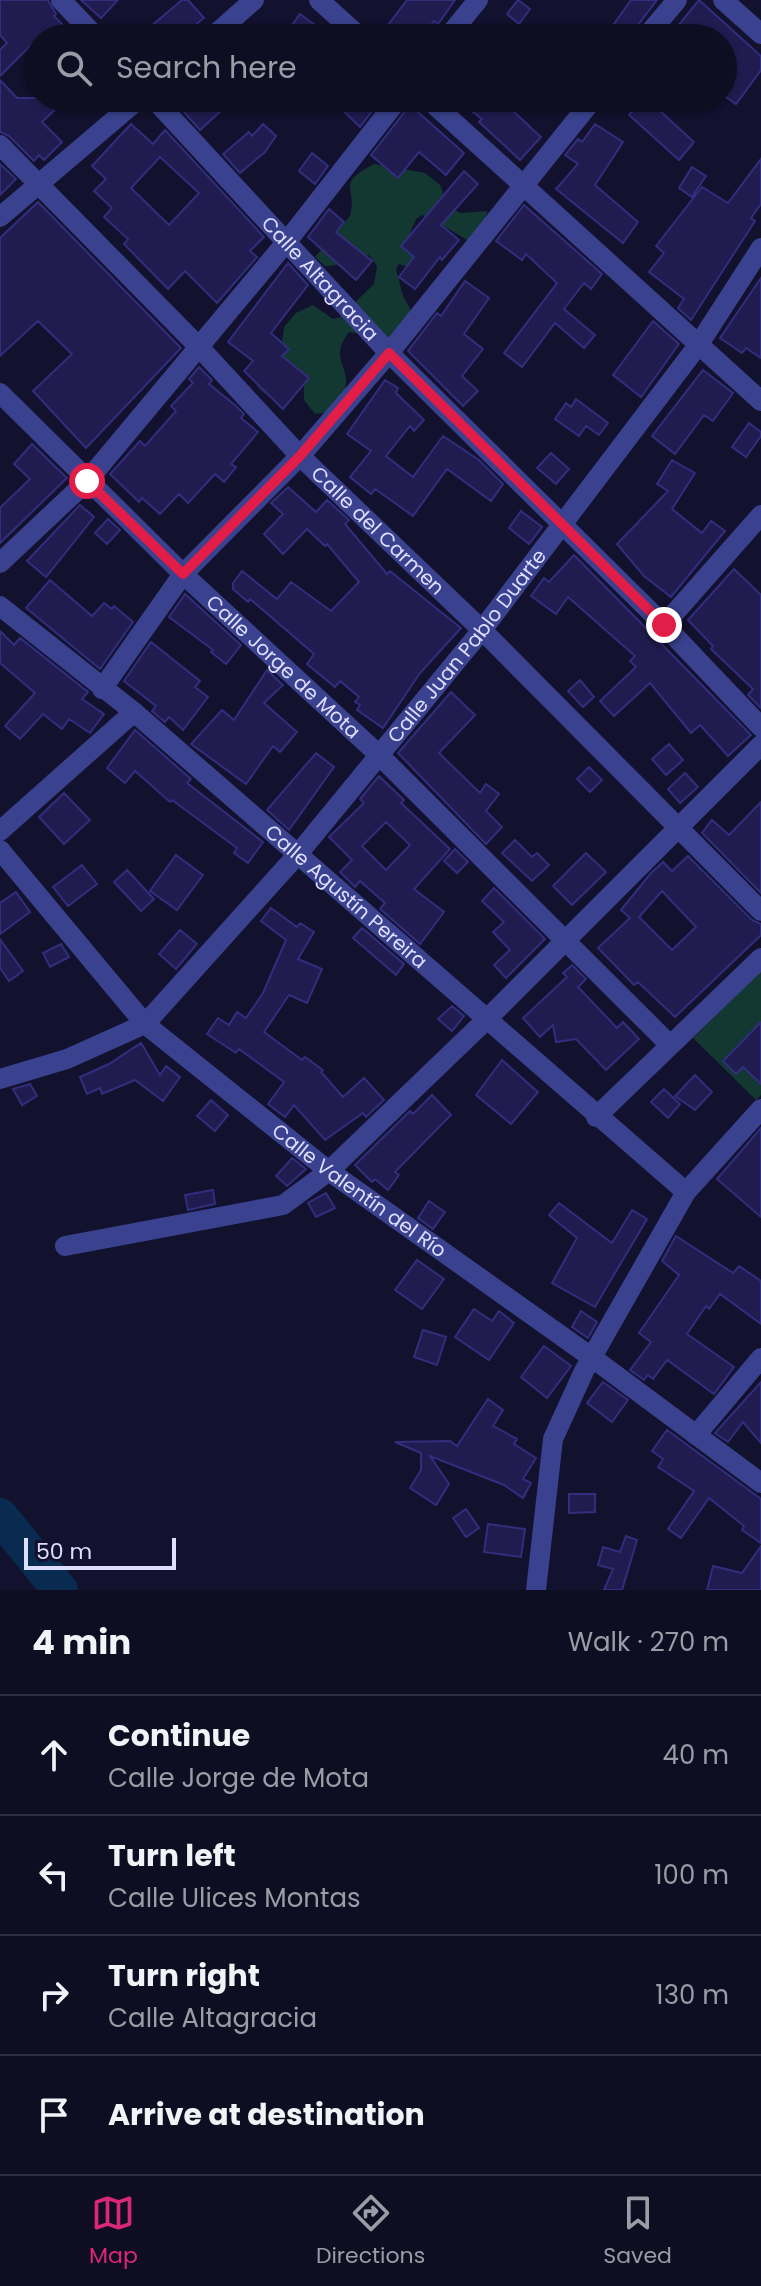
<!DOCTYPE html>
<meta charset="utf-8">
<style>
body{margin:0;font-family:Poppins,sans-serif;background:#17162a;color:#f1f3f6}
.scale{position:absolute;left:24px;bottom:20px;width:152px;box-sizing:border-box;padding-left:8px;border:4px solid #dedeff;border-top:0;font-size:22px;line-height:28px;white-space:nowrap;color:#dedeff;-webkit-text-stroke:6px #12112e;paint-order:stroke}
.stop{position:absolute;width:24px;height:24px;margin:-18px;border:6px solid #e11d48;border-radius:50%;background:#fff}
.stop.end{background:#e11d48;border-color:#fff;box-shadow:0 2px 8px #0008}
.list{margin:0;padding:0;list-style:none}
h2{display:flex;justify-content:space-between;align-items:center;height:104px;margin:0;padding:0 32px;font-size:34px}
h2 small{font-size:26px;font-weight:400;color:#9b9ca5}
.list li{display:grid;grid-template-columns:52px 1fr auto;gap:24px;align-items:center;box-sizing:border-box;height:120px;padding:0 32px;border-top:2px solid #2e2d40}
.list b{display:block;font-size:30px;white-space:nowrap}
.list p{margin:0;font-size:26px;white-space:nowrap;color:#9b9ca5}
.list em{font-size:26px;font-style:normal;color:#9b9ca5}
.icon{flex:none;width:44px;height:44px;fill:none;stroke:currentColor;stroke-width:2;stroke-linecap:round;stroke-linejoin:round}
.map{position:relative;flex:none;width:761px;height:1590px;overflow:hidden}
.search{position:absolute;background:#0e0d22;box-shadow:0 2px 6px #0004;left:24px;right:24px;top:24px;height:88px;display:flex;align-items:center;gap:20px;box-sizing:border-box;padding:0 28px;border-radius:44px;color:#9b9ca5;font-size:30px}
.sheet{height:584px;background:#0e0d22}
nav{display:flex;justify-content:space-around;align-items:center;box-sizing:border-box;height:112px;border-top:2px solid #2e2d40;background:#0e0d22;font-size:22px;color:#9b9ca5}
nav a{display:grid;justify-items:center;gap:4px}
nav .on{color:#db2777}
.map>svg:first-child{display:block}
.green{fill:#133832}
.lines{fill:none;stroke-linecap:round;stroke-linejoin:round}
.river{stroke:#092b4f;stroke-width:36}
.building{fill:#201c50;stroke:#322d7d;stroke-width:2;fill-rule:evenodd}
.minor{stroke:#3a428f;stroke-width:20}
.route{stroke:#e11d48;stroke-width:10}
.labels{text-anchor:middle;dominant-baseline:central;stroke-width:6;stroke-linejoin:round;paint-order:stroke}
.street-label{font-size:20px;fill:#dedeff;stroke:#12112e}
</style>
<div class="map">
<svg width="761" height="1590" viewBox="0 0 761 1590">
<rect width="100%" height="100%" fill="#12112e"/>
<path class="green" d="M 374,164 L 425,173 L 440,185 L 449,208 L 461,213 L 487,211 L 485,222 L 467,240 L 429,217 L 422,215 L 416,219 L 405,245 L 417,258 L 416,270 L 399,264 L 396,269 L 403,296 L 413,314 L 389,339 L 349,332 C 328,360 351,364 345,389 C 343,397 334,405 330,412 L 315,414 L 304,400 L 304,379 L 287,378 L 265,394 L 257,386 L 281,351 L 284,327 L 296,313 L 313,305 L 333,319 L 340,317 L 374,284 L 377,266 L 369,255 C 353,257 341,267 325,266 L 315,257 L 350,216 C 358,186 334,185 374,164 Z
M 761,970 L 761,1095 L 756,1100 L 693,1038 Z"/>
<g class="lines">
<path class="river" d="M 0,1516 L 60,1590"/>
</g>
<path class="building" d="M 0,0 L 48,0 L 56,14 L 54,16 L 75,38 L 38,38 L 0,76 L 0,50 L 7,43 L 0,35 Z
M 81,0 L 118,0 L 101,18 Z
M 182,0 L 188,0 L 204,18 L 179,38 L 137,38 Z
M 407,0 L 455,0 L 438,24 L 434,21 L 422,38 L 397,38 L 385,29 Z
M 518,0 L 530,9 L 519,24 L 507,14 Z
M 631,0 L 657,0 L 628,38 L 604,38 Z
M 699,0 L 761,56 L 761,70 L 736,104 L 723,95 L 723,38 L 668,38 Z
M 300,14 L 315,25 L 313,27 L 324,38 L 283,38 Z
M 0,80 L 17,98 L 67,98 L 42,122 L 62,142 L 44,160 L 39,155 L 34,161 L 9,136 L 0,132 Z
M 177,98 L 235,98 L 200,130 L 183,111 L 187,108 Z
M 330,98 L 382,98 L 360,127 Z
M 455,98 L 525,98 L 513,111 L 541,137 L 520,160 L 479,122 L 482,119 Z
M 643,98 L 669,98 L 659,110 L 694,142 L 679,160 L 629,115 Z
M 410,105 L 464,153 L 446,175 L 419,152 L 398,178 L 371,155 Z
M 131,124 L 153,144 L 165,130 L 264,237 L 250,251 L 257,257 L 217,303 L 185,271 L 168,289 L 124,244 L 128,239 L 104,217 L 112,208 L 94,191 L 106,179 L 92,166 ZM 160,157 L 199,193 L 169,225 L 131,188 Z
M 263,124 L 276,136 L 265,152 L 240,173 L 223,154 L 249,132 L 252,136 Z
M 595,124 L 623,142 L 595,185 L 638,222 L 623,243 L 556,189 L 578,164 L 565,155 L 578,139 L 582,142 Z
M 312,153 L 328,166 L 315,184 L 299,171 Z
M 761,159 L 761,204 L 751,218 L 755,221 L 691,320 L 678,308 L 684,299 L 649,272 L 664,253 L 656,246 L 702,187 L 728,203 Z
M 0,164 L 16,179 L 0,195 Z
M 692,167 L 706,176 L 692,197 L 679,188 Z
M 464,171 L 478,184 L 441,225 L 459,240 L 442,260 L 440,257 L 415,289 L 399,277 L 414,257 L 401,246 Z
M 38,202 L 181,348 L 86,448 L 33,391 L 72,354 L 38,321 L 0,356 L 0,238 Z
M 524,205 L 602,274 L 591,289 L 584,283 L 564,309 L 595,335 L 584,348 L 555,323 L 522,367 L 504,353 L 557,283 L 526,254 L 522,260 L 496,241 Z
M 329,209 L 344,222 L 336,232 L 372,261 L 356,280 L 308,237 Z
M 288,263 L 308,285 L 271,333 L 289,349 L 282,356 L 309,378 L 283,409 L 244,371 L 253,361 L 228,342 Z
M 761,278 L 761,358 L 746,348 L 742,353 L 720,338 Z
M 465,281 L 489,298 L 464,334 L 483,349 L 462,376 L 478,391 L 463,406 L 408,351 L 437,313 L 441,316 Z
M 653,321 L 679,344 L 641,397 L 613,375 Z
M 199,367 L 212,380 L 209,384 L 235,405 L 244,414 L 241,418 L 258,432 L 231,464 L 236,467 L 224,482 L 215,474 L 188,503 L 179,494 L 160,514 L 142,498 L 139,502 L 110,474 L 140,441 L 145,446 L 176,411 L 171,406 L 193,383 L 189,379 Z
M 703,370 L 733,393 L 713,421 L 704,415 L 675,454 L 652,436 Z
M 385,380 L 398,388 L 396,393 L 424,420 L 414,431 L 410,426 L 386,456 L 413,477 L 443,436 L 479,460 L 503,484 L 491,501 L 447,469 L 413,516 L 375,489 L 371,494 L 350,477 L 371,451 L 347,434 Z
M 576,399 L 608,423 L 599,435 L 586,426 L 579,436 L 555,419 L 566,403 L 571,407 Z
M 749,423 L 761,432 L 761,436 L 746,457 L 732,447 Z
M 32,444 L 67,478 L 0,543 L 0,508 L 30,479 L 14,464 Z
M 551,453 L 569,469 L 556,484 L 537,468 Z
M 672,460 L 695,473 L 672,509 L 702,533 L 711,521 L 725,531 L 671,597 L 644,576 L 617,544 L 668,491 L 657,484 Z
M 288,487 L 316,512 L 327,500 L 349,520 L 345,524 L 387,574 L 390,571 L 461,628 L 420,673 L 383,728 L 357,710 L 360,705 L 355,702 L 359,697 L 340,681 L 335,687 L 307,664 L 314,654 L 250,599 L 248,602 L 233,589 L 233,583 L 242,571 L 277,599 L 291,582 L 331,611 L 359,582 L 327,544 L 325,546 L 307,529 L 283,554 L 264,534 L 283,514 L 271,503 Z
M 80,505 L 94,517 L 46,577 L 27,561 Z
M 521,511 L 542,527 L 529,544 L 509,528 Z
M 108,519 L 120,530 L 107,544 L 95,533 Z
M 574,555 L 751,735 L 728,756 L 700,725 L 691,733 L 650,683 L 614,716 L 600,701 L 636,667 L 630,661 L 635,656 L 568,597 L 556,614 L 531,596 L 544,578 L 549,582 Z
M 734,569 L 761,595 L 761,708 L 748,695 L 753,689 L 711,649 L 713,646 L 688,620 Z
M 50,580 L 92,616 L 104,603 L 112,609 L 114,606 L 133,622 L 100,669 L 26,608 Z
M 185,594 L 241,645 L 226,664 L 211,652 L 213,650 L 169,617 Z
M 0,631 L 14,645 L 20,638 L 88,692 L 82,699 L 104,714 L 90,733 L 69,719 L 62,729 L 43,714 L 20,739 L 5,726 L 35,693 L 0,663 Z
M 151,642 L 200,681 L 195,687 L 208,697 L 183,730 L 169,717 L 165,722 L 152,711 L 156,706 L 124,681 Z
M 267,670 L 283,685 L 264,703 L 297,732 L 280,752 L 273,746 L 246,784 L 191,744 L 222,710 L 234,720 Z
M 580,680 L 594,697 L 583,707 L 568,691 Z
M 451,692 L 475,715 L 439,753 L 480,793 L 486,784 L 499,794 L 486,811 L 502,827 L 486,844 L 398,753 Z
M 135,730 L 191,779 L 187,783 L 263,842 L 248,863 L 234,853 L 237,848 L 172,800 L 170,802 L 135,771 L 125,783 L 107,768 Z
M 669,744 L 683,760 L 666,775 L 652,759 Z
M 316,753 L 334,767 L 289,830 L 267,810 Z
M 589,767 L 602,780 L 590,792 L 577,779 Z
M 685,773 L 698,787 L 680,803 L 668,789 Z
M 379,776 L 404,800 L 401,803 L 450,849 L 414,889 L 444,912 L 420,944 L 380,909 L 385,903 L 360,881 L 355,887 L 340,872 L 352,860 L 329,837 L 364,803 L 360,799 ZM 386,822 L 410,845 L 386,870 L 362,846 Z
M 64,793 L 90,820 L 64,844 L 39,817 Z
M 761,802 L 761,893 L 702,833 L 712,820 L 729,835 Z
M 515,840 L 532,857 L 537,853 L 549,865 L 532,881 L 502,853 Z
M 455,849 L 468,862 L 457,873 L 444,861 Z
M 586,853 L 606,872 L 572,905 L 553,886 Z
M 176,855 L 203,875 L 177,910 L 150,891 Z
M 688,856 L 752,920 L 761,924 L 761,935 L 675,1017 L 638,982 L 634,985 L 598,948 L 630,918 L 621,910 L 651,873 L 663,862 L 672,871 ZM 662,891 L 696,927 L 672,950 L 639,917 Z
M 82,865 L 97,884 L 68,906 L 53,887 Z
M 127,870 L 154,899 L 141,911 L 114,882 Z
M 494,888 L 545,939 L 506,978 L 494,965 L 510,950 L 493,932 L 504,922 L 482,901 Z
M 16,892 L 30,912 L 0,934 L 0,903 Z
M 271,908 L 297,927 L 300,923 L 314,932 L 298,959 L 322,969 L 307,1003 L 289,995 L 264,1032 L 302,1060 L 305,1057 L 323,1070 L 321,1072 L 343,1097 L 364,1078 L 384,1100 L 366,1117 L 363,1113 L 325,1140 L 294,1105 L 285,1117 L 268,1104 L 284,1082 L 239,1049 L 236,1053 L 207,1034 L 218,1018 L 229,1025 L 237,1012 L 246,1018 L 263,993 L 286,940 L 261,921 Z
M 362,928 L 404,964 L 396,975 L 353,938 Z
M 180,930 L 197,944 L 176,969 L 159,954 Z
M 0,939 L 23,971 L 9,981 L 0,968 Z
M 61,944 L 69,957 L 50,967 L 43,953 Z
M 572,965 L 586,979 L 578,987 L 617,1028 L 623,1022 L 639,1039 L 606,1070 L 576,1039 L 556,1042 L 553,1025 L 540,1037 L 523,1018 L 567,977 L 563,973 Z
M 452,1006 L 464,1016 L 452,1031 L 438,1019 Z
M 761,1022 L 761,1084 L 743,1067 L 736,1074 L 723,1061 Z
M 141,1043 L 160,1075 L 166,1066 L 180,1077 L 163,1101 L 135,1080 L 102,1094 L 100,1088 L 87,1094 L 80,1077 L 109,1064 Z
M 502,1060 L 538,1092 L 511,1124 L 476,1095 Z
M 695,1075 L 712,1092 L 695,1110 L 675,1096 Z
M 30,1084 L 37,1096 L 22,1105 L 13,1089 Z
M 664,1089 L 680,1104 L 668,1118 L 651,1102 Z
M 432,1095 L 451,1115 L 395,1172 L 399,1175 L 388,1190 L 375,1179 L 372,1182 L 355,1165 L 410,1111 L 413,1114 Z
M 211,1100 L 228,1115 L 215,1131 L 197,1116 Z
M 761,1128 L 761,1217 L 717,1179 Z
M 292,1158 L 306,1169 L 287,1186 L 276,1176 Z
M 213,1190 L 215,1204 L 188,1210 L 185,1195 Z
M 326,1193 L 335,1208 L 316,1217 L 308,1203 Z
M 429,1201 L 445,1212 L 433,1229 L 418,1218 Z
M 559,1203 L 612,1243 L 632,1210 L 647,1219 L 595,1307 L 552,1283 L 577,1238 L 549,1215 Z
M 676,1236 L 733,1273 L 739,1266 L 761,1281 L 761,1324 L 720,1294 L 709,1309 L 706,1306 L 687,1334 L 734,1367 L 714,1394 L 667,1360 L 653,1379 L 648,1375 L 644,1380 L 630,1370 L 651,1342 L 639,1333 L 679,1275 L 662,1261 Z
M 417,1260 L 444,1279 L 422,1309 L 395,1290 Z
M 474,1309 L 492,1321 L 499,1311 L 514,1323 L 489,1360 L 455,1337 Z
M 581,1311 L 597,1322 L 588,1338 L 572,1327 Z
M 423,1330 L 446,1337 L 437,1365 L 414,1357 Z
M 544,1346 L 571,1366 L 547,1398 L 521,1377 Z
M 603,1382 L 628,1400 L 612,1422 L 587,1403 Z
M 761,1382 L 761,1443 L 743,1422 L 728,1442 L 715,1433 Z
M 488,1399 L 503,1410 L 493,1426 L 517,1439 L 514,1444 L 536,1458 L 523,1479 L 531,1483 L 523,1498 L 504,1485 L 430,1456 L 449,1484 L 436,1505 L 410,1488 L 421,1470 L 421,1453 L 395,1442 L 450,1441 L 457,1446 Z
M 667,1430 L 761,1499 L 761,1543 L 742,1530 L 744,1526 L 709,1498 L 681,1538 L 668,1529 L 694,1491 L 658,1467 L 663,1459 L 652,1451 Z
M 569,1494 L 595,1494 L 595,1512 L 569,1513 Z
M 466,1509 L 479,1528 L 466,1537 L 453,1518 Z
M 488,1524 L 525,1529 L 521,1557 L 484,1552 Z
M 626,1536 L 637,1540 L 622,1590 L 604,1590 L 613,1569 L 598,1565 L 603,1547 L 620,1552 Z
M 761,1546 L 761,1590 L 707,1590 L 713,1566 L 742,1573 Z"/>
<g class="lines">
<g class="minor">
<path d="M 61,0 L 97,38"/>
<path d="M 319,0 L 361,38"/>
<path d="M 723,0 L 761,34"/>
<path d="M 211,38 L 254,0"/>
<path d="M 447,38 L 478,0"/>
<path d="M 645,38 L 677,0"/>
<path id="s1" d="M 153,98 L 389,353 L 664,625 L 761,727"/>
<path d="M 427,98 L 761,401"/>
<path id="s2" d="M 0,145 L 199,347 L 300,456 L 482,630 L 761,911"/>
<path d="M 0,217 L 140,98"/>
<path id="s3" d="M 0,393 L 183,574 L 378,754 L 670,1045"/>
<path d="M 0,563 L 87,481 L 288,240 L 399,98"/>
<path id="s4" d="M 0,606 L 134,712 L 686,1192"/>
<path d="M 664,625 L 761,515"/>
<path d="M 102,689 L 183,574 L 300,456 L 389,353 L 594,98"/>
<path d="M 0,831 L 134,712"/>
<path id="s5" d="M 0,850 L 145,1024 L 329,1171 L 594,1359 L 761,1483"/>
<path id="s6" d="M 0,1079 L 67,1059 L 145,1024 L 298,854 L 482,630 L 699,344 L 761,248"/>
<path d="M 596,1117 L 761,958"/>
<path d="M 65,1246 L 283,1205 L 329,1171 L 489,1017 L 761,745"/>
<path d="M 696,1435 L 761,1358"/>
<path d="M 536,1590 L 553,1439 L 584,1371 L 686,1192 L 761,1109"/>
</g>
</g>
<g class="lines">
<path class="route" d="M 87,481 L 183,574 L 300,456 L 389,353 L 664,625"/>
</g>
<g class="labels">
<g class="street-label">
<text stroke="none"><textPath href="#s1" startOffset="246">Calle Altagracia</textPath></text>
<text stroke="none"><textPath href="#s2" startOffset="540">Calle del Carmen</textPath></text>
<text stroke="none"><textPath href="#s6" startOffset="652">Calle Juan Pablo Duarte</textPath></text>
<text stroke="none"><textPath href="#s3" startOffset="394">Calle Jorge de Mota</textPath></text>
<text stroke="none"><textPath href="#s4" startOffset="452">Calle Agustín Pereira</textPath></text>
<text stroke="none"><textPath href="#s5" startOffset="498">Calle Valentín del Río</textPath></text>
</g>
</g>
</svg>
<div class="scale">50 m</div>
<div class="stop" style="left:87px;top:481px"></div>
<div class="stop end" style="left:664px;top:625px"></div>
<div class="search"><svg class="icon" aria-label="search" viewBox="0 0 24 24"><circle cx="10" cy="10" r="6"/><path d="M15 15l6 6"/></svg>Search here</div>
</div>
<section class="sheet">
<h2>4 min<small>Walk · 270 m</small></h2>
<ul class="list">
<li><svg class="icon" aria-label="ahead" viewBox="0 0 24 24"><path d="M12 20V5M6 11l6-6 6 6"/></svg><div><b>Continue</b><p>Calle Jorge de Mota</p></div><em>40 m</em></li>
<li><svg class="icon" aria-label="left" viewBox="0 0 24 24"><path d="M17 20v-9H6M10 6l-5 5 5 5"/></svg><div><b>Turn left</b><p>Calle Ulices Montas</p></div><em>100 m</em></li>
<li><svg class="icon" aria-label="right" viewBox="0 0 24 24"><path d="M7 20v-9h11M14 6l5 5-5 5"/></svg><div><b>Turn right</b><p>Calle Altagracia</p></div><em>130 m</em></li>
<li><svg class="icon" aria-label="arrive" viewBox="0 0 24 24"><path d="M6 21V4h12l-3 4 3 4H6"/></svg><div><b>Arrive at destination</b></div></li>
</ul>
</section>
<nav>
<a class="on"><svg class="icon" aria-label="map" viewBox="0 0 24 24"><path d="M3 6l6-2 6 2 6-2v14l-6 2-6-2-6 2zM9 4v14M15 6v14"/></svg>Map</a>
<a><svg class="icon" aria-label="directions" viewBox="0 0 24 24"><path d="M12 3l9 9-9 9-9-9zM9 14v-3h6M13 9l2 2-2 2"/></svg>Directions</a>
<a><svg class="icon" aria-label="saved" viewBox="0 0 24 24"><path d="M7 4h10v16l-5-4-5 4z"/></svg>Saved</a>
</nav>
